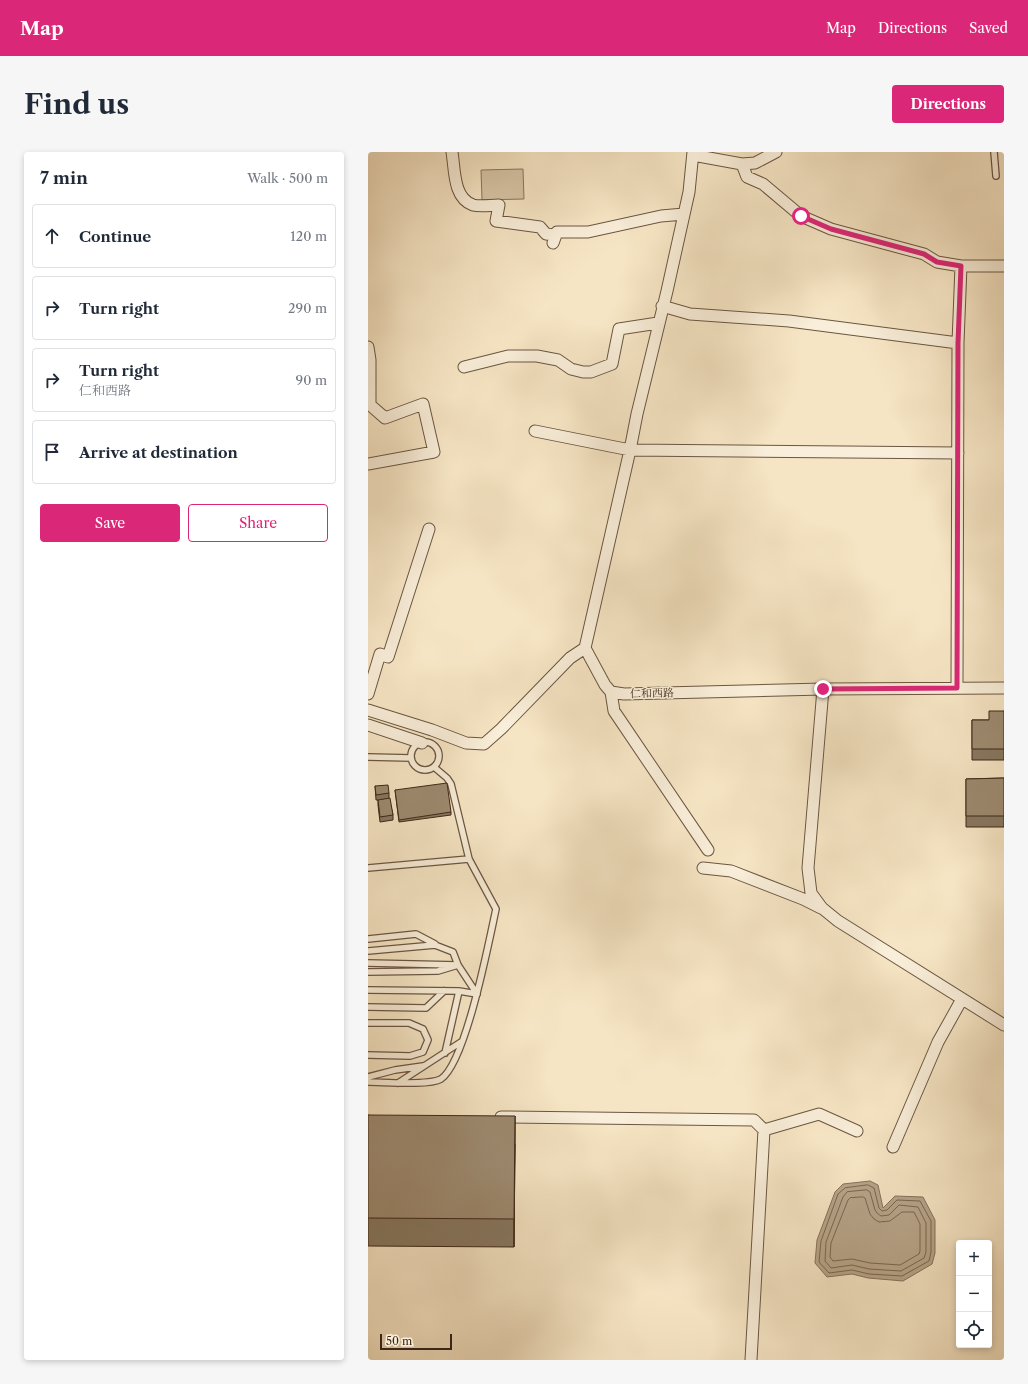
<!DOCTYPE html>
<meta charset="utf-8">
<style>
body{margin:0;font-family:"Libre Caslon Text","Noto Serif SC",serif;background:#f6f6f7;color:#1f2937}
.controls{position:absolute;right:12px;bottom:12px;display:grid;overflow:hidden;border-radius:4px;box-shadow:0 2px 6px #0003}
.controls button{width:36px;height:36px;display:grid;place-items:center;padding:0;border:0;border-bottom:1px solid #e0e1e3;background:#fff;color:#1f2937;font:20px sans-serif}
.scale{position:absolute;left:12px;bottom:10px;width:72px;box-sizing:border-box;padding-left:4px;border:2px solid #3d2716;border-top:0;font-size:11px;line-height:14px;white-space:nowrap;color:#3d2716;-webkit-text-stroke:3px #f9eed9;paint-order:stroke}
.stop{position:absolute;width:12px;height:12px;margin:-9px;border:3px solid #db2777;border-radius:50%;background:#fff}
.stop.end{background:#db2777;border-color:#fff;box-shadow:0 1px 4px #0008}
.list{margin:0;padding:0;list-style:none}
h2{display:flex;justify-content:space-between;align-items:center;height:52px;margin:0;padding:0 16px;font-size:17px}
h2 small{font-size:13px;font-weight:400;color:#747a83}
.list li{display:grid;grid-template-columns:26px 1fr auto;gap:12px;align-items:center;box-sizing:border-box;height:64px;margin:0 8px 8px;padding:0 8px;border:1px solid #e0e1e3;border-radius:4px}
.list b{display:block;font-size:15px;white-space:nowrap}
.list p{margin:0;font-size:13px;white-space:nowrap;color:#747a83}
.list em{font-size:13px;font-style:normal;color:#747a83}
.actions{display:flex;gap:8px;padding:12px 16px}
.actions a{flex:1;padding:9px 0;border:1px solid #db2777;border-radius:4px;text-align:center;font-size:14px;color:#db2777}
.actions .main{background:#db2777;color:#fff}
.icon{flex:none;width:22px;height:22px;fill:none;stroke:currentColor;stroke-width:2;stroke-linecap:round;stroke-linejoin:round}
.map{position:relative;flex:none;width:636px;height:1208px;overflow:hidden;border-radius:4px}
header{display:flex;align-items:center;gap:24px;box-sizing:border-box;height:56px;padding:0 20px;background:#db2777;color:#fff}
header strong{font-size:19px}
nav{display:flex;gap:22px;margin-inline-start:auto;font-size:14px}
.intro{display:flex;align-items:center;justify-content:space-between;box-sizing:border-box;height:96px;padding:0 24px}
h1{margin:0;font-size:28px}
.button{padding:10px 18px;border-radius:4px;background:#db2777;color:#fff;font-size:14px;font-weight:700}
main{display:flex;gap:24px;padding:0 24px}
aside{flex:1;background:#fff;border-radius:4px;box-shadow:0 2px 6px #0003}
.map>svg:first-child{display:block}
.green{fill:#d7c5a6;stroke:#8a765e}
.water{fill:#b7a489;stroke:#86725b}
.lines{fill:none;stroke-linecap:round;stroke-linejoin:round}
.shore{stroke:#7a6650;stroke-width:1}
.service-casing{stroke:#6b5642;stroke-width:8}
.minor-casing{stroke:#6b5642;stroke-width:13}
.service{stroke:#f9eed9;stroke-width:5.5}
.minor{stroke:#f9eed9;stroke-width:11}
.wall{fill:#877760;stroke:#3d2716}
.shaded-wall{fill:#6e614e;stroke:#3d2716}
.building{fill:#9d8a70;stroke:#3d2716}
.route{stroke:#db2777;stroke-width:5}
.labels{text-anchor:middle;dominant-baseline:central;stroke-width:3;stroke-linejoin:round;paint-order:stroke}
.street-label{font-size:11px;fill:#3d2716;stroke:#f9eed9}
</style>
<header>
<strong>Map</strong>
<nav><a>Map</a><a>Directions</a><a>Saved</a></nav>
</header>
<div class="intro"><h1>Find us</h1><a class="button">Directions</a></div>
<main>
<aside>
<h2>7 min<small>Walk · 500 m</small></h2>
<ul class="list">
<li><svg class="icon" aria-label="ahead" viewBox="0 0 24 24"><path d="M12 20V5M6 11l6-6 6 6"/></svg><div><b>Continue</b></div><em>120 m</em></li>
<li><svg class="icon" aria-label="right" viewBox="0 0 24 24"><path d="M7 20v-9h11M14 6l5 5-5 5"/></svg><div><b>Turn right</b></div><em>290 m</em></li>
<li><svg class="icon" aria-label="right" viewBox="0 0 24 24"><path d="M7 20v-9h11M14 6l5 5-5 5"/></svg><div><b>Turn right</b><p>仁和西路</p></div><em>90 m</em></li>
<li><svg class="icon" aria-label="arrive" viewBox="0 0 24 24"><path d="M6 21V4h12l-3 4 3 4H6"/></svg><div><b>Arrive at destination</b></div></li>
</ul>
<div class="actions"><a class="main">Save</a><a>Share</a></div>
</aside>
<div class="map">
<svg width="636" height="1208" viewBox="0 0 636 1208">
<rect width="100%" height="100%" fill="#f6e5c4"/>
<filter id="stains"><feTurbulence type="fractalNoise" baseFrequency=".005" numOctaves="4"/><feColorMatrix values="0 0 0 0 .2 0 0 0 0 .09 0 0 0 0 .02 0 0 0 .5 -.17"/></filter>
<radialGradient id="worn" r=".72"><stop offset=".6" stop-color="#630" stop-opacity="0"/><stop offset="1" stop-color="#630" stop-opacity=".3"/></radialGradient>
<path class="green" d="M 155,17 L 156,47 L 114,48 L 113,18 Z"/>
<path class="water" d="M 502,1029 L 510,1033 L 515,1056 L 527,1044 L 555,1045 L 567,1068 L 567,1101 L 564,1112 L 535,1129 L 500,1126 L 484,1122 L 459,1125 L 447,1111 L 449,1088 L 467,1040 L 475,1032 Z"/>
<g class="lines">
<path class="shore" d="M 500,1033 L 506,1036 L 511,1056 L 514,1059 L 519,1058 L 529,1048 L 552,1049 L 563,1069 L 563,1100 L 561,1109 L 534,1124 L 501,1122 L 484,1118 L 461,1121 L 451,1110 L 453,1089 L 470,1042 L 477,1036 Z
M 499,1038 L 502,1040 L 507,1058 L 509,1061 L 513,1064 L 521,1063 L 531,1053 L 550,1055 L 558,1071 L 558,1100 L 556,1106 L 533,1119 L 501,1117 L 484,1113 L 463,1116 L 457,1109 L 458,1090 L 475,1045 L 479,1040 Z
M 495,1045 L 497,1046 L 502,1062 L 506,1067 L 511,1070 L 522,1069 L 534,1060 L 546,1060 L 552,1072 L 552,1099 L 551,1102 L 532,1113 L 502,1111 L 484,1107 L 465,1109 L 462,1105 L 463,1091 L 480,1048 L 482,1046 Z"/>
<g class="service-casing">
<path id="service" d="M 626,0 L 628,24
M43 604a14 14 0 1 1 28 0a14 14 0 1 1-28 0Z
M 0,605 L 43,606
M 0,716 L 101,707
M 0,787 L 48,782 L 67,792
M 0,799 L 67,793 L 85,800 L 90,813 L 70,819 L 0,820
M 0,811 L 90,813 L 109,842
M 0,838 L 91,839 L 109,842
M 0,855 L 58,856 L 76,839
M 0,871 L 41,871 L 55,877 L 60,888 L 55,900 L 42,904 L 0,903
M 77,901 L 91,839
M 0,925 L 27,918 L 55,914
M 0,930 C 16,930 61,934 73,927 C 98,910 121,789 128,757 L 101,707 L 83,632 L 79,626 L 66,615
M 30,931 L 93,890"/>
</g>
<g class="minor-casing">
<path id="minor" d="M 84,0 C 87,18 85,46 105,53 C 112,55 123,53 131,53 L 128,69 L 172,75 L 178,82 L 187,83
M 325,3 L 374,12 L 387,11 L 408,0
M 374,12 L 379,25 L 395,32 L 433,64 L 463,77 L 556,102 L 569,110 L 593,114
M 185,91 L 189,80 L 220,80 L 293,64 L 316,62
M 294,154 L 322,162 L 421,169 L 590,191
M 0,195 L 2,208 L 2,253 L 17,266 L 55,252 L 66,300 L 0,312
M 96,215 L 140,204 L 169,204 L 190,208 L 203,217 L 215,220 L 223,220 L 244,212 L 251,177 L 290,171
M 167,279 L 262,298 L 590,301
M 217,496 L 262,298 L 269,262 L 299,139 L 321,40 L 325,0
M 589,536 L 590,191 L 593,114 L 636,114
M 455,537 L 440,716 L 443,741 L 454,756 L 470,769 L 636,873
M 243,540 L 246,559 L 340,698
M 0,542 L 12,502 L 20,505 L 61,377
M 0,558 L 64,578 L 98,591 L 116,592 L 133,577 L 202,506 L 217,496 L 237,533 L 243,540 L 256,542 L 455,537 L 636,536
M 0,573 L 54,591
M 335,716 L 363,719 L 435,747 L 453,756
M 133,965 L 386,968 L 396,978 L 383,1208
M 396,978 L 451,962 L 489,979
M 525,995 L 570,890 L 594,847"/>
</g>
<use href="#service" class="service"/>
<use href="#minor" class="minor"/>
</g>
<path class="wall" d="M 636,559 L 636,608 L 604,608 L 604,568 L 621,568 Z
M 636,626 L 636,675 L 598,675 L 598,627 Z
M 7,634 L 21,641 L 21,646 L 25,663 L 25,668 L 12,670 L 10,653 L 10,648 L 8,648 Z
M 27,638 L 83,660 L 83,663 L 31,670 Z
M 0,963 L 147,992 L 146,1095 L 0,1094 Z"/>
<path class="shaded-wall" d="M 147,964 L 147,992 L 146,1095 L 146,1067 Z"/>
<path class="building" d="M 621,559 L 636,559 L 636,597 L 604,597 L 604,568 L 621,568 Z
M 636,626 L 636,664 L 598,664 L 598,627 Z
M 79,631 L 83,660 L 31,668 L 27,638 Z
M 20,633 L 21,641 L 8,643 L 7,634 Z
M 22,646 L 25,663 L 12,665 L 10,648 Z
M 0,963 L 147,964 L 146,1067 L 0,1066 Z"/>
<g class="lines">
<path class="route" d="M 433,64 L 463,77 L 556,102 L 569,110 L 593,114 L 590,191 L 589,536 L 455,537"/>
</g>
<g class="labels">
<g class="street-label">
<text transform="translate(284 541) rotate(-1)">仁和西路</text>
</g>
</g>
<rect width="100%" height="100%" filter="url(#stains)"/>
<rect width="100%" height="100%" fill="url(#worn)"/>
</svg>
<div class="controls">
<button>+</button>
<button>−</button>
<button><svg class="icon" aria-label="locate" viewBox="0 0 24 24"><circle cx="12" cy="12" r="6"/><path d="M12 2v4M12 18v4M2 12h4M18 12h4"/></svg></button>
</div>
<div class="scale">50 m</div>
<div class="stop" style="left:433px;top:64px"></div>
<div class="stop end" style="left:455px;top:537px"></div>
</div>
</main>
